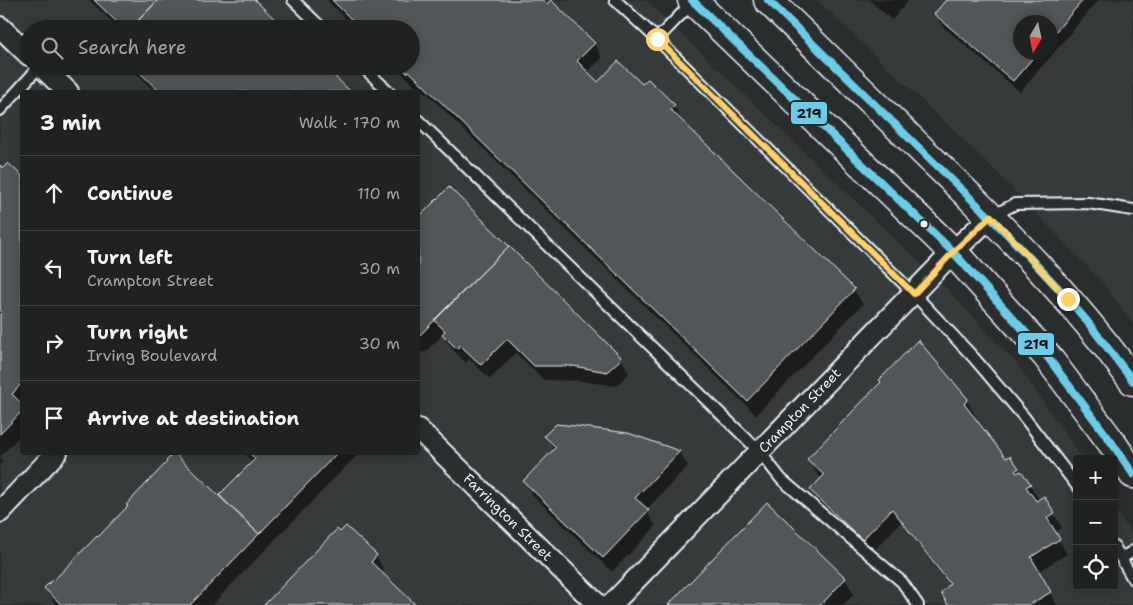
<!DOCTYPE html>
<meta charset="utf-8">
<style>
body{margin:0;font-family:"Shantell Sans",sans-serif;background:#282a2a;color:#f1f3f6}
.controls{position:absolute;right:15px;bottom:15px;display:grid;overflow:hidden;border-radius:5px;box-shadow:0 2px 12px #0003}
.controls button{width:45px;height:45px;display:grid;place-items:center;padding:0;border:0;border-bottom:1px solid #3d3f40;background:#202222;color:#f1f3f6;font:25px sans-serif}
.compass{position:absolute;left:1013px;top:15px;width:45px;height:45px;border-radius:50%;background:#202222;box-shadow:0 2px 12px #0003;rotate:189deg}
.stop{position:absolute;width:15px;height:15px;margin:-11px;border:4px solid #ffd166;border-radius:50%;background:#fff}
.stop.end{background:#ffd166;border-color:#fff;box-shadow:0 1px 5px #0008}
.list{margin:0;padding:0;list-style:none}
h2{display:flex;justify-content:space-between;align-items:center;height:65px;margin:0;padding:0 20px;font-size:21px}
h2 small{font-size:16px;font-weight:400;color:#a2a4a5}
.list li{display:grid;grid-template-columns:32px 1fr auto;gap:15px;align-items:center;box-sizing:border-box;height:75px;padding:0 20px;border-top:1px solid #3d3f40}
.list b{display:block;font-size:19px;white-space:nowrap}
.list p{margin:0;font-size:16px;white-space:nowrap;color:#a2a4a5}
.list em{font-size:16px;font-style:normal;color:#a2a4a5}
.icon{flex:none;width:28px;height:28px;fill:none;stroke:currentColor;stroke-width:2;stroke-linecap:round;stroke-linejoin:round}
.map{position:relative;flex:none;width:1133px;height:605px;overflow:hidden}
.search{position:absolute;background:#202222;box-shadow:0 2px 12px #0003;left:20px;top:20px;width:400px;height:55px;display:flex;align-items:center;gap:12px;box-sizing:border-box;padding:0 18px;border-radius:28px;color:#a2a4a5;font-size:19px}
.panel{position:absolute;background:#202222;box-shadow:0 2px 12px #0003;left:20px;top:90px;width:400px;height:365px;border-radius:5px}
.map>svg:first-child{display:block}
.built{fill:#363a3b;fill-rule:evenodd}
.shadow{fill:#0007;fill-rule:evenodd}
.building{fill:#535759;stroke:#e8f1f8}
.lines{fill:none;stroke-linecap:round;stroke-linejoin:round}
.service-casing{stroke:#e8f1f8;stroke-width:14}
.minor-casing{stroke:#e8f1f8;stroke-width:24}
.secondary-casing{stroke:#e8f1f8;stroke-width:31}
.service{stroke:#2a2d2e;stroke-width:10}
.minor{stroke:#2a2d2e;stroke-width:20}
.secondary{stroke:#2a2d2e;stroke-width:28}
.bus-1-casing{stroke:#2a2d2e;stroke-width:11}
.bus-1{stroke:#6bcce7;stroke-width:8}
.route{stroke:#ffd166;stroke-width:6}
.bus-dot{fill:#e8f1f8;stroke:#2a2d2e;stroke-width:2}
.labels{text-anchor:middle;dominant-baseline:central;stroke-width:4;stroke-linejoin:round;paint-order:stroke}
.street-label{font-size:14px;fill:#e8f1f8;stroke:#2a2d2e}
.line-badge{stroke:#2a2d2e;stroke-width:2}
.pale-badge-label{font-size:14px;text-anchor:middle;font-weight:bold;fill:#111}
</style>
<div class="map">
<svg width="1133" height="605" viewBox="0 0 1133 605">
<rect width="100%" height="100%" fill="#2a2d2e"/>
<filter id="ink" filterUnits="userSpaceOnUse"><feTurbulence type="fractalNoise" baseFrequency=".02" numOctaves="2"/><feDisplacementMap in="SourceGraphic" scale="10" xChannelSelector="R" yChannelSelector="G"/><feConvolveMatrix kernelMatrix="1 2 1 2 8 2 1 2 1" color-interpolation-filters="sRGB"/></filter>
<g filter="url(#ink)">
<path class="built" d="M 0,0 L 646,0 L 947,289 L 1017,364 L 1083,459 L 1077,459 L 1077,586 L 1114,586 L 1114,506 L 1133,537 L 1133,605 L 0,605 ZM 29,29 L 411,29 L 411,66 L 29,66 ZM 22,92 L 418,92 L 418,452 L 22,452 Z
M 817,0 L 1133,0 L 1133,324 L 1102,282 L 992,167 ZM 1020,22 L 1050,22 L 1050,52 L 1020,52 Z"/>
<path class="shadow" d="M 89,0 L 253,0 L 283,29 L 119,29 Z
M 327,0 L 541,0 L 594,43 L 602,58 L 587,73 L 598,84 L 674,106 L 682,120 L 681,121 L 854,290 L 863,304 L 756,415 L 418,85 L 416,87 L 395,66 L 411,66 L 411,29 L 356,29 Z
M 869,0 L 909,0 L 892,20 Z
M 948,0 L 1099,0 L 1020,92 L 942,26 L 935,14 ZM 1020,22 L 1050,22 L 1050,52 L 1020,52 Z
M 128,66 L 322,66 L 349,92 L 155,92 Z
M 8,165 L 22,178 L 22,434 L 0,457 L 3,462 L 0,465 L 0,167 L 3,170 Z
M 449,189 L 621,358 L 629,373 L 616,386 L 582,381 L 544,380 L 516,353 L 490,379 L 469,359 L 466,363 L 452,349 L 443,334 L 425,353 L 423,351 L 419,354 L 418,352 L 418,220 Z
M 967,400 L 975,415 L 973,418 L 1005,460 L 1010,458 L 1030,485 L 1039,500 L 1044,497 L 1062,528 L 1055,533 L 1067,554 L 1038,572 L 1057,605 L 949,605 L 950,586 L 901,522 L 871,554 L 820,505 L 811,490 L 822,479 L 817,474 L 808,459 Z
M 628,434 L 679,452 L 688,466 L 646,510 L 656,526 L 612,572 L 533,496 L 524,481 L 554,450 L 546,436 Z
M 243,452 L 360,452 L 212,605 L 57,605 L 54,602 L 46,588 L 219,497 L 253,462 Z
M 767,504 L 845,579 L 854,594 L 843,605 L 670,605 Z
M 346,528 L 376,556 L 384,571 L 382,574 L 415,605 L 265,605 Z"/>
<path class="building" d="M 94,0 L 158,0 L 130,29 L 124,29 Z
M 158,0 L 255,0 L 285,29 L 130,29 Z
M 332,0 L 542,0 L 547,4 L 551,0 L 595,43 L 577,61 L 598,82 L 618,61 L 642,84 L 648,79 L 675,105 L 670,109 L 855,289 L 747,401 L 409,71 L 407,73 L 400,66 L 411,66 L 411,29 L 361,29 Z
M 946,0 L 1083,0 L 1050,38 L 1050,22 L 1020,22 L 1020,52 L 1038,52 L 1013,81 L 934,14 Z
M 133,66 L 324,66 L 351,92 L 160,92 Z
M 8,163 L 22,176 L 22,383 L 12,394 L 22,404 L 22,411 L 0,434 L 0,314 L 2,312 L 0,310 L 0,165 L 3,168 Z
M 449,187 L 509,246 L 418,337 L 418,218 Z
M 509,246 L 622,358 L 607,372 L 573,366 L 534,366 L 507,339 L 481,365 L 460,345 L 457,349 L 442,334 L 445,331 L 434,320 Z
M 918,340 L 968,399 L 964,404 L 1006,458 L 1010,456 L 1019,468 L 1015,471 L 1017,473 L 1021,471 L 1031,484 L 1026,487 L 1036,501 L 1044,496 L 1055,513 L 1047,518 L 1060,539 L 1031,557 L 1051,592 L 1029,605 L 948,605 L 941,593 L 950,584 L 892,509 L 862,540 L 810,490 L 824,475 L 807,459 L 881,382 L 879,380 Z
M 556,424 L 575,426 L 628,433 L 680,451 L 635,498 L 649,510 L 603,558 L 523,481 L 556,447 L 544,436 Z
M 248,452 L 338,452 L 259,534 L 219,495 L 255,459 Z
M 174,453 L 259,534 L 190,605 L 62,605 L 44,588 L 52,580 L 53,581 L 97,536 L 98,537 L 128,506 L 126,505 L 167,462 L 166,461 Z
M 767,502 L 846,578 L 821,605 L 668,605 Z
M 346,526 L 377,555 L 371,562 L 416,605 L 264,605 L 337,529 L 340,532 Z"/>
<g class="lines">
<g class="service-casing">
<path id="service" d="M 293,0 L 323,29
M 615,0 L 657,39 L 914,294 L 974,358 L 1024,417 L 1077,486
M 657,39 L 693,2
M 362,66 L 389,92
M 0,110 L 40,66
M 418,120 L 760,452 L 781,479 L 902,582 L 918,605
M 992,216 L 1015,204 L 1088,203 L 1133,210
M 1114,546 L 1133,579
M 1122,558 L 1133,551"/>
</g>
<g class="minor-casing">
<g id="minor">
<path d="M 0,27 L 29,55"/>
<path d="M 41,66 L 68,92"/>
<path id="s1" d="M 418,429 L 598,605"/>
<path d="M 0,512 L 57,452"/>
<path id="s2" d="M 611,605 L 953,252 L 991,216"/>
</g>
</g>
<g class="secondary-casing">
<path id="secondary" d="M 692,0 L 953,252 L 1046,355 L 1112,443 L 1133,474
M 768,0 C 821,51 874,103 926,154 C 1000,225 1073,298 1133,381"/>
</g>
<use href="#service" class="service"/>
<use href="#minor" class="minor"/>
<use href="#secondary" class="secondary"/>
<g class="bus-1-casing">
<path id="bus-1" d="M 692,0 L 953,252 L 1046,355 L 1112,443 L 1133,474
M 768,0 L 1008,235 L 1061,291 L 1086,320 L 1133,381"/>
</g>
<use href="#bus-1" class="bus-1"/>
</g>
</g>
<g class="lines" filter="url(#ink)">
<path class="route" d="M 657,39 L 914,294 L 953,252 L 991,216 L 1068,299"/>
</g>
<circle class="bus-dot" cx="924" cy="224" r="4.5"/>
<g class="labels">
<g class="street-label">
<text stroke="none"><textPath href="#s2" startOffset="271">Crampton Street</textPath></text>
<text stroke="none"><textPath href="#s1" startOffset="126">Farrington Street</textPath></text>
</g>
</g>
<g class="line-badge">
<rect x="790" y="101" width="38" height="24" rx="5" fill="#6bcce7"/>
<rect x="1017" y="332" width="38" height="24" rx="5" fill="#6bcce7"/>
</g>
<g class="pale-badge-label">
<text x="809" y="118">219</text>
<text x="1036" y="349">219</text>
</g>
</svg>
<div class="controls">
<button>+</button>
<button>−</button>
<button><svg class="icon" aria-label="locate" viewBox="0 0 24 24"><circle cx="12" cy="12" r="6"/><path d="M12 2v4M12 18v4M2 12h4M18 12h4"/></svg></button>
</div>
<svg class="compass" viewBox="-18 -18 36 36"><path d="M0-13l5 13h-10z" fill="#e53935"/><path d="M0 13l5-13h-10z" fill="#a2a4a5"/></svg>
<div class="stop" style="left:657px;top:39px"></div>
<div class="stop end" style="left:1068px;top:299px"></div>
<div class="search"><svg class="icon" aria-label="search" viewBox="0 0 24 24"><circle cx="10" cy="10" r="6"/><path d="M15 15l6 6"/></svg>Search here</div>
<section class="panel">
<h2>3 min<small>Walk · 170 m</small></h2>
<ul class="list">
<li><svg class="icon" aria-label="ahead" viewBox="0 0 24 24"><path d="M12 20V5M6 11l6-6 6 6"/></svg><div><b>Continue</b></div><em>110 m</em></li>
<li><svg class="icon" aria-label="left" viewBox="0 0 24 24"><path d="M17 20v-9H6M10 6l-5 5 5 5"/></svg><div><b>Turn left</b><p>Crampton Street</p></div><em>30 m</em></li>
<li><svg class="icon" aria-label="right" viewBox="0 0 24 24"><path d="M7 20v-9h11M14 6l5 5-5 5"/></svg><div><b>Turn right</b><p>Irving Boulevard</p></div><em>30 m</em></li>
<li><svg class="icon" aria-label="arrive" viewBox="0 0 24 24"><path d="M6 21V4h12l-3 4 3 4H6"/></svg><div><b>Arrive at destination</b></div></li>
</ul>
</section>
</div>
